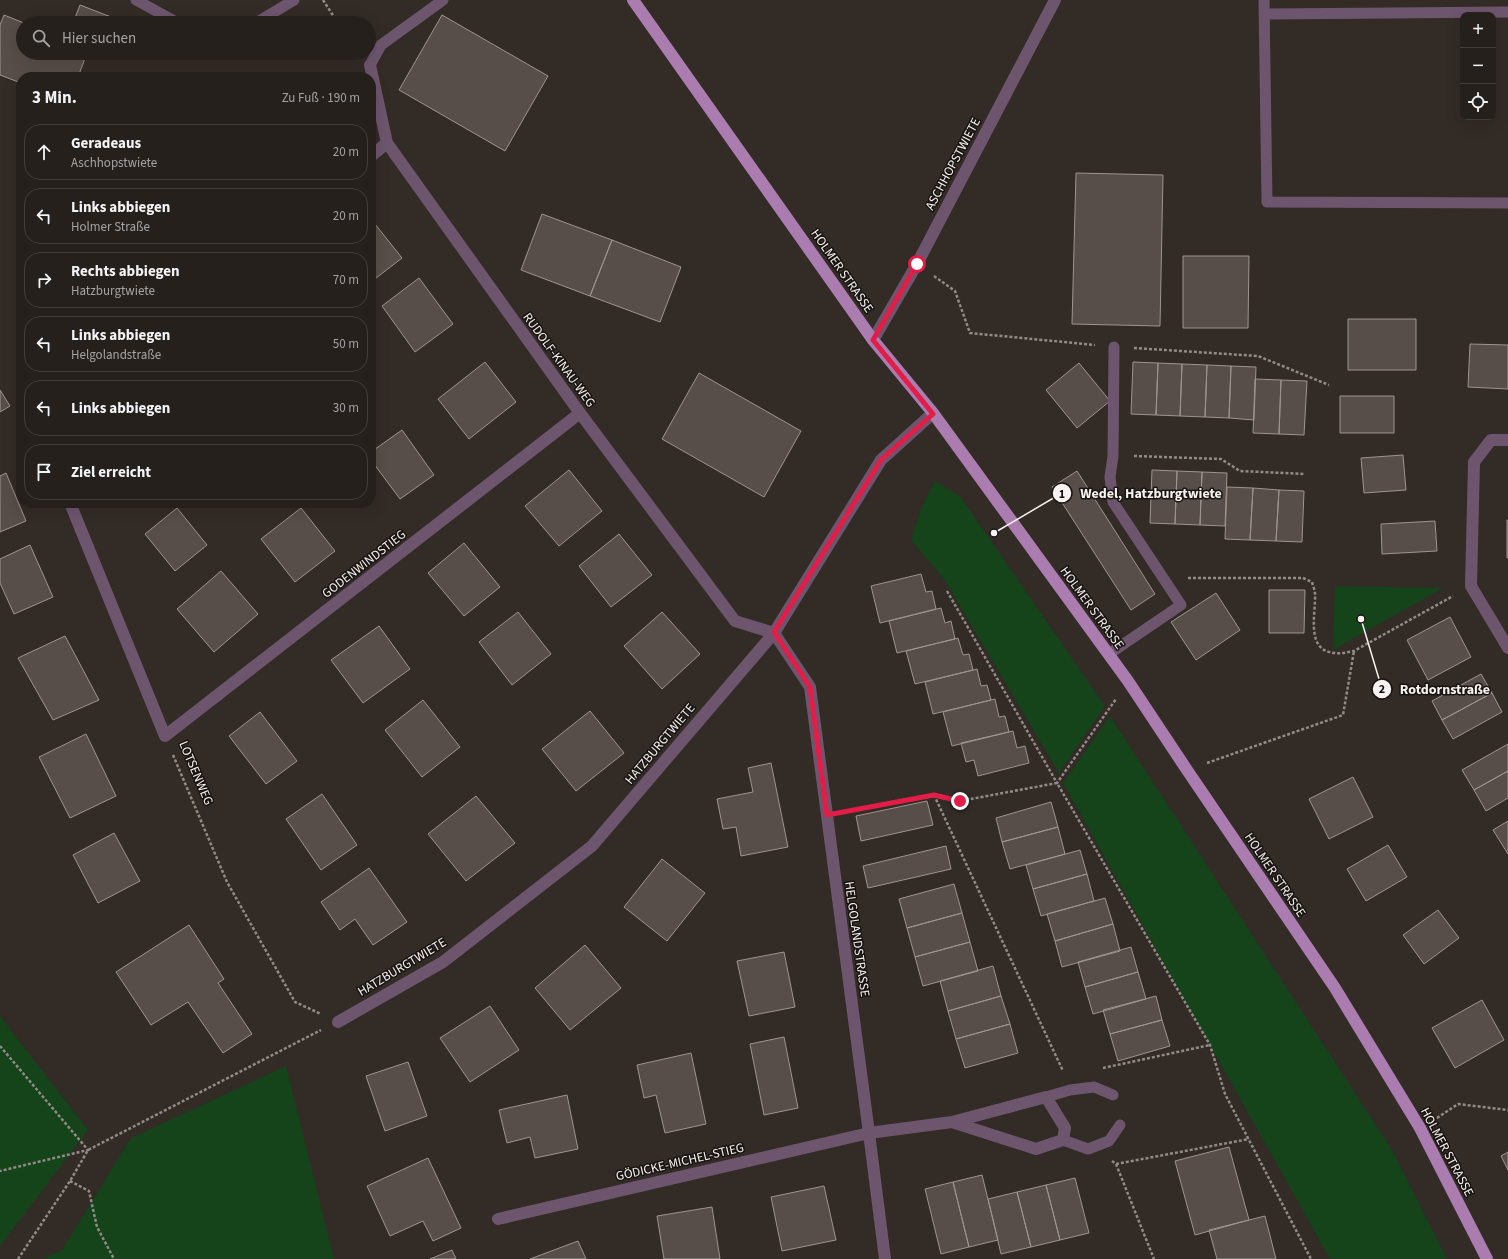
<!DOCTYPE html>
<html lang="de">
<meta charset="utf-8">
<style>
body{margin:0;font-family:"Source Sans 3",sans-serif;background:#322d29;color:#f1f3f6}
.controls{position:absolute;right:12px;top:12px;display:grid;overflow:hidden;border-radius:8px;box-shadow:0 4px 16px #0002}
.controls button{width:36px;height:36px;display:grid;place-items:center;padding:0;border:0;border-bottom:1px solid #423e3b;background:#26201c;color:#f1f3f6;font:20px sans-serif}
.stop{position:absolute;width:12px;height:12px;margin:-9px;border:3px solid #e11d48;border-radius:50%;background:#fff}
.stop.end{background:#e11d48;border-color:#fff;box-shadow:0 1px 4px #0008}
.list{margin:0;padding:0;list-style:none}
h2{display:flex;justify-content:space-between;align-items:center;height:52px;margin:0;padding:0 16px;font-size:17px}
h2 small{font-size:13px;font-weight:400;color:#a4a3a3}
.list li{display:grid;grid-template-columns:26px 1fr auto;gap:12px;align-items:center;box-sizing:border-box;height:56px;margin:0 8px 8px;padding:0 8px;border:1px solid #423e3b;border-radius:16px}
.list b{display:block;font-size:15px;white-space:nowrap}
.list p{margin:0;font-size:13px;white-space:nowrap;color:#a4a3a3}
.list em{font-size:13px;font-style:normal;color:#a4a3a3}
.icon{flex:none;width:22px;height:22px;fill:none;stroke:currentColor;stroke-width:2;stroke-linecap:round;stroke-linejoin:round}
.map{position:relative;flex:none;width:1508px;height:1259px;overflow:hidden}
.search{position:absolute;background:#26201c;box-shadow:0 4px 16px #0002;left:16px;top:16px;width:360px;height:44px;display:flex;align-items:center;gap:10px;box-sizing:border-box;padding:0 14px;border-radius:22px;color:#a4a3a3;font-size:15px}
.panel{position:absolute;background:#26201c;box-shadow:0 4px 16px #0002;left:16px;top:72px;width:360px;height:436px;border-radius:16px}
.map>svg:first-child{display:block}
.green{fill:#15431a}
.building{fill:#574e49;stroke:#9e958f}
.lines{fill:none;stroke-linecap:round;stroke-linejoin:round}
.path{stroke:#918b87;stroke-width:2.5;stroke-dasharray:3 2;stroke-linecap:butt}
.service{stroke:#6d556e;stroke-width:11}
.minor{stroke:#6d556e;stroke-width:12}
.primary{stroke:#ab7caf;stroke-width:12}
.route{stroke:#e11d48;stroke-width:5}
.labels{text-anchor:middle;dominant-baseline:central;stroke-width:3;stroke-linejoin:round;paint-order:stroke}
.street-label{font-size:13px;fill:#f8f3f0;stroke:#181412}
.leader{fill:none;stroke:#f8f3f0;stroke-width:1.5}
.callout-dot{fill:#f8f3f0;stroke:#181412;stroke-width:1.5}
.mark-label{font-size:12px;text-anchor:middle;font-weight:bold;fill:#111}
.callout-label{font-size:14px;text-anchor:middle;font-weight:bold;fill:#f8f3f0;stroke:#181412;stroke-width:3;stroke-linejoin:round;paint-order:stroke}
</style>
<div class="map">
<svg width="1508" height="1259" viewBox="0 0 1508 1259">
<rect width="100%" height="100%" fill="#332b26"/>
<path class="green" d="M 935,481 L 960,496 L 1105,706 L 1059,773 L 944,579 L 911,540 L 921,509 Z
M 1335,586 L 1443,588 L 1333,650 Z
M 1110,716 L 1392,1150 L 1447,1259 L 1330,1259 L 1063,783 Z
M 0,1016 L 88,1130 L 0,1246 Z
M 286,1066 L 334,1259 L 42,1259 L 62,1250 L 131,1138 Z"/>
<path class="building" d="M 80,5 L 119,20 L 118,23 L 73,23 Z
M 4,15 L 24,23 L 23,23 L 23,53 L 87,53 L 78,77 L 21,77 L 21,83 L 0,75 L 0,25 Z
M 442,15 L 548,76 L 505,151 L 399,90 Z
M 1076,173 L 1163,175 L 1160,326 L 1072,324 Z
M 542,214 L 612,240 L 590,296 L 521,270 Z
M 371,219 L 402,258 L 371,282 Z
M 612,240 L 681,267 L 660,322 L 590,296 Z
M 1183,256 L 1249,256 L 1248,328 L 1183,328 Z
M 419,278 L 453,324 L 415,352 L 382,306 Z
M 1348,319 L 1416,319 L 1416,370 L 1348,370 Z
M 1470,344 L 1508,345 L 1508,389 L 1468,387 Z
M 485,362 L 516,402 L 469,439 L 438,399 Z
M 1133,362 L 1158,363 L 1156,415 L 1131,414 Z
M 1079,363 L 1110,401 L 1077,428 L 1046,390 Z
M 1158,363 L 1182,364 L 1180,416 L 1156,415 Z
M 1182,364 L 1207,365 L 1205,417 L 1180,416 Z
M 1207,365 L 1231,366 L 1229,418 L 1205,417 Z
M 1231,366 L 1256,367 L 1254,420 L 1229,418 Z
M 699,373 L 801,431 L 764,497 L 662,439 Z
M 1255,379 L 1281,380 L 1279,434 L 1253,433 Z
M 1281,380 L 1307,381 L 1304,435 L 1279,434 Z
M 371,381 L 375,387 L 371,390 Z
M 0,390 L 10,406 L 0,412 Z
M 1340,396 L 1394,396 L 1394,433 L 1340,433 Z
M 402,430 L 434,475 L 400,499 L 371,460 L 371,452 Z
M 1403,455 L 1406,490 L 1364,493 L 1361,458 Z
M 569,470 L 602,511 L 559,546 L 525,506 Z
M 1152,470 L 1177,471 L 1175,524 L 1150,523 Z
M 1077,471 L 1155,594 L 1131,610 L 1052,487 Z
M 1177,471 L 1202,472 L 1200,525 L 1175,524 Z
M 1202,472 L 1227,473 L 1225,526 L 1200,525 Z
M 6,473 L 26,521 L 0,532 L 0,476 Z
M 1227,487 L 1253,488 L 1250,540 L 1225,539 Z
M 1253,488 L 1279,490 L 1276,541 L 1250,540 Z
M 1279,490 L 1304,491 L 1302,542 L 1276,541 Z
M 177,508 L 207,545 L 175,571 L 145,534 Z
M 301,508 L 335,551 L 295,582 L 261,539 Z
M 1507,520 L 1508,520 L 1508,558 L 1507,558 Z
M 1435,521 L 1437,551 L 1382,554 L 1381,524 Z
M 619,534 L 652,575 L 611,607 L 579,566 Z
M 464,543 L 500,587 L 464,616 L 428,573 Z
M 30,545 L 53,597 L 14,614 L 0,583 L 0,559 Z
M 221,571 L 258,614 L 214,652 L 177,609 Z
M 921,574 L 926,592 L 932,591 L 936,609 L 880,623 L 871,586 Z
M 1269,590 L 1305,590 L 1304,633 L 1269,633 Z
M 1216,593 L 1240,630 L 1196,660 L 1171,622 Z
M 941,608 L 945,623 L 951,621 L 955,639 L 897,653 L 889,621 Z
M 518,612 L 551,654 L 512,685 L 479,642 Z
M 662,612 L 700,654 L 662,689 L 624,646 Z
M 1450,617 L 1471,657 L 1428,680 L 1407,640 Z
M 379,626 L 410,669 L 363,703 L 331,660 Z
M 65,636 L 99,700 L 53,720 L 18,658 Z
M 958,638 L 963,655 L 969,654 L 973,670 L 915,684 L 906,651 Z
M 977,669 L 981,686 L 987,685 L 991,700 L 933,714 L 925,682 Z
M 1481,674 L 1492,693 L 1442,720 L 1432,701 Z
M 1492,693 L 1502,712 L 1453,739 L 1442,720 Z
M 995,699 L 999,717 L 1005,716 L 1009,732 L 952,746 L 943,712 Z
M 423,700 L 460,747 L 422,777 L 385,730 Z
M 590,711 L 624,753 L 576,791 L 542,749 Z
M 260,712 L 297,761 L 266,784 L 229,736 Z
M 1013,731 L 1017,748 L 1025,746 L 1029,763 L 978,776 L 974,760 L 966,762 L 961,743 Z
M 86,734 L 116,796 L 70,818 L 39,757 Z
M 1508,744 L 1508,771 L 1474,790 L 1462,770 Z
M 771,763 L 788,847 L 741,856 L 736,827 L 723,829 L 717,799 L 753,792 L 748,768 Z
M 1508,771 L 1508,798 L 1486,811 L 1474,790 Z
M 1353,777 L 1373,817 L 1329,839 L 1309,799 Z
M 322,794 L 357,845 L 321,870 L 286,819 Z
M 476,796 L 515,843 L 466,881 L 428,834 Z
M 927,801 L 933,825 L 861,841 L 856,816 Z
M 1051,802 L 1058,827 L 1002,842 L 996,818 Z
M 1508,821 L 1508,854 L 1493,830 Z
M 1058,827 L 1065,854 L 1010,869 L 1002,842 Z
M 114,833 L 140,881 L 98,903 L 73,855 Z
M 1388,845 L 1407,877 L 1366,901 L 1347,869 Z
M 946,846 L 951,869 L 868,888 L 863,866 Z
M 1080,850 L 1087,874 L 1033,889 L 1026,865 Z
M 662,859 L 705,893 L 667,941 L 624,907 Z
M 369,868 L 407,922 L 373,945 L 355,919 L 340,930 L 321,902 Z
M 1087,874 L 1094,901 L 1041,916 L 1033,889 Z
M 954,884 L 962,913 L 907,928 L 899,899 Z
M 1105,898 L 1113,924 L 1055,941 L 1047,914 Z
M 1438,910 L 1459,938 L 1424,964 L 1403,935 Z
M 962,913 L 970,942 L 915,957 L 907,928 Z
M 1113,924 L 1120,951 L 1062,967 L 1055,941 Z
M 189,925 L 224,979 L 218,983 L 252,1034 L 223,1053 L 188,1002 L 151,1025 L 116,972 Z
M 970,942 L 978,971 L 923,986 L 915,957 Z
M 585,945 L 621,988 L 570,1030 L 535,988 Z
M 1131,947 L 1138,972 L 1085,987 L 1078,962 Z
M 784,952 L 795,1007 L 749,1016 L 737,961 Z
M 993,966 L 1001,996 L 948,1011 L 940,981 Z
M 1138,972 L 1146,999 L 1093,1014 L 1085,987 Z
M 1001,996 L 1010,1024 L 956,1039 L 948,1011 Z
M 1156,996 L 1162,1020 L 1110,1034 L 1103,1010 Z
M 1482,1000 L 1504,1040 L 1455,1068 L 1432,1028 Z
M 490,1006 L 519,1050 L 470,1082 L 440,1038 Z
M 1162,1020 L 1170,1046 L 1118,1061 L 1110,1034 Z
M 1010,1024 L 1018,1053 L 965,1068 L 956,1039 Z
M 784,1037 L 798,1108 L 764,1115 L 750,1044 Z
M 691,1053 L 706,1124 L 665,1133 L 656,1095 L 644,1098 L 637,1065 Z
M 408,1062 L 427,1116 L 385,1131 L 366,1076 Z
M 567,1095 L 578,1149 L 535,1158 L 530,1137 L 507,1143 L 499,1110 Z
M 1229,1147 L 1249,1220 L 1195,1235 L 1175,1161 Z
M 1508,1152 L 1508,1170 L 1501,1156 Z
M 428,1158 L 461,1228 L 433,1241 L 423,1221 L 390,1236 L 367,1186 Z
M 982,1175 L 998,1240 L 969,1247 L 953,1182 Z
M 1075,1178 L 1089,1233 L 1060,1240 L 1046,1185 Z
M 953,1182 L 969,1247 L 941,1254 L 925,1189 Z
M 1046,1185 L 1060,1240 L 1031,1247 L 1017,1192 Z
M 824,1186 L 836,1240 L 782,1251 L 771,1197 Z
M 1017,1192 L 1031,1247 L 1001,1254 L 988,1199 Z
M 712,1207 L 720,1259 L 664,1259 L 657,1216 Z
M 1265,1216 L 1276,1259 L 1217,1259 L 1209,1230 Z
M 578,1241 L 586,1259 L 530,1259 Z
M 452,1250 L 456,1259 L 430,1259 Z"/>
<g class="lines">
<path class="path" d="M 323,0 L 338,23
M 934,276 L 955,291 L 970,333 L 1095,345
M 1134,348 L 1258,356 L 1329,385
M 1134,456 L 1221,459 L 1240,471 L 1305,474
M 1188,578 L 1303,578 L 1312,582 C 1313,586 1315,590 1315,594 C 1316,614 1305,651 1335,653 C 1341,654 1348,652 1354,651 L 1453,596
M 947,591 L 1057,783 L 1116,699
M 173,755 L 227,882 L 295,1002 L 321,1014
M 1207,763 L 1343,715 L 1354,651
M 934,795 L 1063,1071
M 848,811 L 934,795 L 960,801 L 1057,783 L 1210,1045 L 1225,1094 L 1311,1259
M 0,1046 L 88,1150 L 0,1171
M 1103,1068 L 1210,1045
M 1437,1118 L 1458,1104 L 1508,1110
M 1112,1161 L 1116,1164 L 1154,1259
M 1116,1164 L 1249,1139
M 70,1181 L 89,1191 L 97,1227 L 114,1259
M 18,1259 L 70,1181 L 88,1150 L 321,1030"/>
<path class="service" d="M 136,0 L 178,23
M 1264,0 L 1267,202 L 1508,203
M 1264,14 L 1508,12
M 256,23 L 294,0
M 370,65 L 381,45 L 443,0
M 1109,654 L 1181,605 L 1113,502 L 1110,477 L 1113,456 L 1114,347
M 1046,1097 L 1070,1090 L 1094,1087 L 1113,1095
M 1063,1140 L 1088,1149 L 1109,1141 L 1120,1125"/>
<path class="minor" d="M 370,65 L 387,143 L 580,413 L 735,621 L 774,633
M 371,156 L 387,143
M 873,340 L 917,264 L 1055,0
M 1508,440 L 1491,440 L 1474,462 L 1471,586 L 1508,648
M 70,503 L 165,736 L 580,413
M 774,633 L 810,687 L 869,1133 L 885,1259
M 338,1022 L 443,962 L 592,846 L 774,633 L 881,460 L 933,413
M 498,1219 L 869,1133 L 952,1122 L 1046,1097 L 1065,1128 L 1063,1140 L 1036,1149 L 952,1122"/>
<path class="primary" d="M 633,0 L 873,340 L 933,413 L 1128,681 L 1187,770 L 1335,988 L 1420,1128 L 1487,1259"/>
</g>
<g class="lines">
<path class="route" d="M 917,264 L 873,340 L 933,414 L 881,460 L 774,632 L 810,687 L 827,815 L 934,795 L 960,801"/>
</g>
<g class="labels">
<g class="street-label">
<text transform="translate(953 164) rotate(-62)">ASCHHOPSTWIETE</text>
<text transform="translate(842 271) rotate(55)">HOLMER STRASSE</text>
<text transform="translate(559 360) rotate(54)">RUDOLF-KINAU-WEG</text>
<text transform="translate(364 564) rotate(-38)">GODENWINDSTIEG</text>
<text transform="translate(1092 608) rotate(54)">HOLMER STRASSE</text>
<text transform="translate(660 744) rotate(-50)">HATZBURGTWIETE</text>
<text transform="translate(196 773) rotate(67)">LOTSENWEG</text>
<text transform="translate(1275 875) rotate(56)">HOLMER STRASSE</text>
<text transform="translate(857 939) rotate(82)">HELGOLANDSTRASSE</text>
<text transform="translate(402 967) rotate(-31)">HATZBURGTWIETE</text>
<text transform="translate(1447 1152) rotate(62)">HOLMER STRASSE</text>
<text transform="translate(680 1162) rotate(-13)">GÖDICKE-MICHEL-STIEG</text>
</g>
</g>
<path class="leader" d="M994 533L1062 493M1361 619L1382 689"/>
<g class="callout-dot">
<circle cx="994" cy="533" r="4"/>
<circle cx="1361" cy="619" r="4"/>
<circle cx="1062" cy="493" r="10"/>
<circle cx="1382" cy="689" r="10"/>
</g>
<g class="mark-label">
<text x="1062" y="498">1</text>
<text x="1382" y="693">2</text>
</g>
<g class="callout-label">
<text x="1151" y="498">Wedel, Hatzburgtwiete</text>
<text x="1445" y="694">Rotdornstraße</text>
</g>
</svg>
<div class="controls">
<button>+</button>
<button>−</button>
<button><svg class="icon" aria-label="locate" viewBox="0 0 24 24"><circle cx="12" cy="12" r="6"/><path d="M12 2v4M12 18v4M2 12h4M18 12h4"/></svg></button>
</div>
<div class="stop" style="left:917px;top:264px"></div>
<div class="stop end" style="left:960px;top:801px"></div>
<div class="search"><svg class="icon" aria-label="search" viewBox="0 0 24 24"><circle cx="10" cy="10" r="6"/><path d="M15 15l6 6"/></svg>Hier suchen</div>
<section class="panel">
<h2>3 Min.<small>Zu Fuß · 190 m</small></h2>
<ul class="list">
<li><svg class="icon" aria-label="ahead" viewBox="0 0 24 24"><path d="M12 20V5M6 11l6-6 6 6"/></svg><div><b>Geradeaus</b><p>Aschhopstwiete</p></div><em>20 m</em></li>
<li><svg class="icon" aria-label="left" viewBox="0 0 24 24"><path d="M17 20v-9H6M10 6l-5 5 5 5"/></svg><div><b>Links abbiegen</b><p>Holmer Straße</p></div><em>20 m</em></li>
<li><svg class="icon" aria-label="right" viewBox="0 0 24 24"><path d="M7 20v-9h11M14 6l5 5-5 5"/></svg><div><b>Rechts abbiegen</b><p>Hatzburgtwiete</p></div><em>70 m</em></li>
<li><svg class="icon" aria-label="left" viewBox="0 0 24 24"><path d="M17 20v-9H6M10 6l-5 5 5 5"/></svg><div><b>Links abbiegen</b><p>Helgolandstraße</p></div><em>50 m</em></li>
<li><svg class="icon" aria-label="left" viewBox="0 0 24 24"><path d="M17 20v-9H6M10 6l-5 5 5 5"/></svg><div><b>Links abbiegen</b></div><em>30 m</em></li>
<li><svg class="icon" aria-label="arrive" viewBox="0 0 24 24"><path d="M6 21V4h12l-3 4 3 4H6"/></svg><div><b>Ziel erreicht</b></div></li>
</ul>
</section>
</div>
